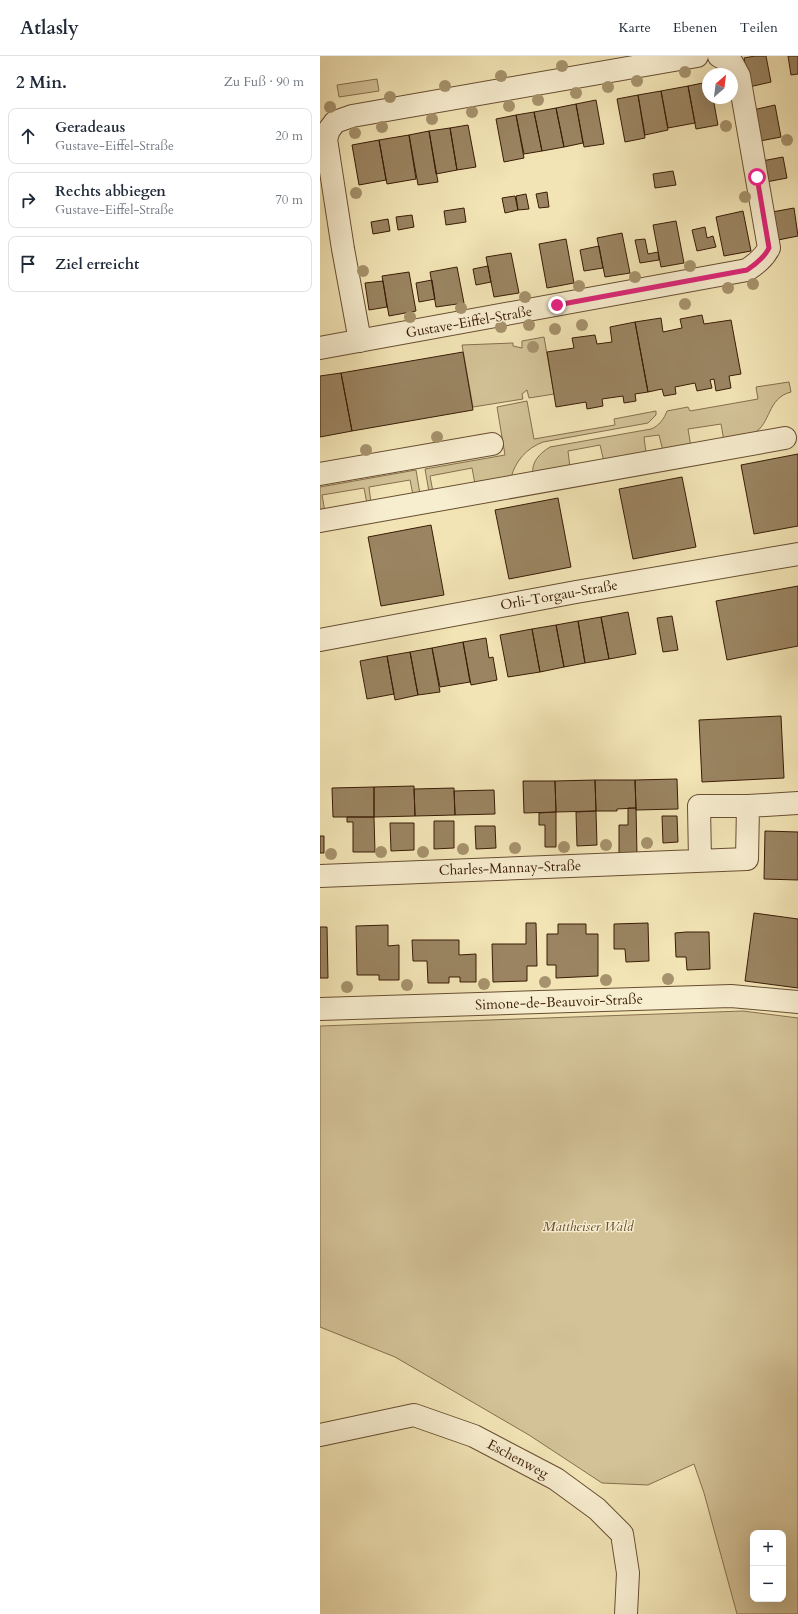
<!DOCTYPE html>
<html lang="de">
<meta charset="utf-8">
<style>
body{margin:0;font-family:Cardo,serif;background:#f2f2f3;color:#1f2937}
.controls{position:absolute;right:12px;bottom:12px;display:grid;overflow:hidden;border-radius:8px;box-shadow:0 4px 16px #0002}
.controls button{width:36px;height:36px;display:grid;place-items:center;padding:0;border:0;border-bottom:1px solid #e0e1e3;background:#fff;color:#1f2937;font:20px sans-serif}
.compass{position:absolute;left:382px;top:12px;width:36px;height:36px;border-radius:50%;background:#fff;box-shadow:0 4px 16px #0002;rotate:28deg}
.stop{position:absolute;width:12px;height:12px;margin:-9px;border:3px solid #db2777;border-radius:50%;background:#fff}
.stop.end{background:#db2777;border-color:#fff;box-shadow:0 1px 4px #0008}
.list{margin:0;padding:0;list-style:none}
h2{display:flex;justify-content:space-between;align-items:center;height:52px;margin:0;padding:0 16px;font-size:17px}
h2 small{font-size:13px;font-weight:400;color:#747a83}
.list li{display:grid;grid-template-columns:26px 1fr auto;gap:12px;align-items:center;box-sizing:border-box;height:56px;margin:0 8px 8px;padding:0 8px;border:1px solid #e0e1e3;border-radius:8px}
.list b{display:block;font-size:15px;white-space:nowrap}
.list p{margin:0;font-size:13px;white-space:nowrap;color:#747a83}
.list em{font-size:13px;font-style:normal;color:#747a83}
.icon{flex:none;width:22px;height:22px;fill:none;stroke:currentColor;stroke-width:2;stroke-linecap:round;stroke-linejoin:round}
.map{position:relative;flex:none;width:478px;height:1558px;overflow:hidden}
header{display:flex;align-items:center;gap:24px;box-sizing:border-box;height:56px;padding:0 20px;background:#fff;border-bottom:1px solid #e0e1e3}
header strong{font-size:19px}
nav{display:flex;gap:22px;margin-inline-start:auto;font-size:14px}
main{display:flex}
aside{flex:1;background:#fff}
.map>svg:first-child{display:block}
.green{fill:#d3c297;stroke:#866f4e;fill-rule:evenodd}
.building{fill:#9a8461;stroke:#3a1c05}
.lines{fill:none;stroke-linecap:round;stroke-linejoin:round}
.minor-casing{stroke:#684e31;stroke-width:24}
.minor{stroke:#f7edcf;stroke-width:22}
.tree{fill:#a6926c}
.route{stroke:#db2777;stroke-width:5}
.labels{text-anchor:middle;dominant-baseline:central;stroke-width:3;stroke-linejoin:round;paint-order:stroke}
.street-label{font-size:14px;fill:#3a1c05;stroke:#f7edcf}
.park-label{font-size:14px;font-style:italic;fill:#684e31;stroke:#f7edcf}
</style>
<header>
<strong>Atlasly</strong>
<nav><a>Karte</a><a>Ebenen</a><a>Teilen</a></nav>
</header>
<main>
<aside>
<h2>2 Min.<small>Zu Fuß · 90 m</small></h2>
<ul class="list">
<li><svg class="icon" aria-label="ahead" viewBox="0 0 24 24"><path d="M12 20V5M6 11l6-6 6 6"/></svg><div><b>Geradeaus</b><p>Gustave-Eiffel-Straße</p></div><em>20 m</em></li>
<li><svg class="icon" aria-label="right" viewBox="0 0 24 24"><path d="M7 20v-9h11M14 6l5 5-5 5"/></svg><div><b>Rechts abbiegen</b><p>Gustave-Eiffel-Straße</p></div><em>70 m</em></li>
<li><svg class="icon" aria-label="arrive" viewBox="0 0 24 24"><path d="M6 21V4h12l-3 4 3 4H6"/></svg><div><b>Ziel erreicht</b></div></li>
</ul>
</aside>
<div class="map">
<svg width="478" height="1558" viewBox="0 0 478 1558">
<rect width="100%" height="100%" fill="#f2e4b5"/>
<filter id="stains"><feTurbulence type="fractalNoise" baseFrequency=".005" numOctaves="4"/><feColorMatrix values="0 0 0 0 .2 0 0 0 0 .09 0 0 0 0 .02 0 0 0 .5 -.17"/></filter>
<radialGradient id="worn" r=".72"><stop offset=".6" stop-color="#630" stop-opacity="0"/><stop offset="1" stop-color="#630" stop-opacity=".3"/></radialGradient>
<path class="green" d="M 57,23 L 59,35 L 19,41 L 17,29 Z
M 224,281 L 234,338 L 209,342 L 207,334 L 202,338 L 203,343 L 153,351 L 142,289 L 193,287 L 193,290 L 202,292 L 202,285 Z
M 469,326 L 471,336 C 447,342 451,368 434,377 C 426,382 413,383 404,385 L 401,368 L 368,373 L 371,391 L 343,395 L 339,379 L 324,381 L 326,397 L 284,406 L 280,389 L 248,395 L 250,412 L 213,418 C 211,406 220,397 230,391 L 331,373 C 339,370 344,363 347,355 L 368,351 L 370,355 L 438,343 L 436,331 Z
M 207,345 L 214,383 L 295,369 L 294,363 L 336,355 L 336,359 L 328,367 L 223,386 C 207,392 195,405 191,422 L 155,428 L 152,412 L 110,420 L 113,436 L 109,436 L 105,413 L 185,399 L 177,351 Z
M 96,414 L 100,438 L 93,439 L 90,424 L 49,431 L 51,447 L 47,448 L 44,432 L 2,439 L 5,456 L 0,457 L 0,431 Z
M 423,955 L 478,962 L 478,1558 L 417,1558 L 384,1437 L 374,1408 L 328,1429 L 282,1427 L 209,1379 L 75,1301 L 0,1271 L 0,970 ZM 433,1477 L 463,1477 L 463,1543 L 433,1543 Z"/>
<path class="building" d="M 435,0 L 446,0 L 451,26 L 429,31 L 424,2 Z
M 468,0 L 478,0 L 478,18 L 471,19 Z
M 388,26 L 388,42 L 393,42 L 398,69 L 376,73 L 368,30 Z
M 368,30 L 375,67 L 348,72 L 341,35 Z
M 341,35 L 348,74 L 325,79 L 318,39 Z
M 318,39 L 325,82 L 305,86 L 297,43 Z
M 276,44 L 284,88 L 264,91 L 256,48 Z
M 256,48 L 263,87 L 244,91 L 236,52 Z
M 455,49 L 461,81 L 440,85 L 433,54 Z
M 236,52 L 244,91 L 222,95 L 214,56 Z
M 214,56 L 222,95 L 204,98 L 196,59 Z
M 196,59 L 204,102 L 184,106 L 176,63 Z
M 148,69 L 156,111 L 137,114 L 130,72 Z
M 130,72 L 137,114 L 116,118 L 109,75 Z
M 109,75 L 118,126 L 98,129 L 89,79 Z
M 89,79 L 96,123 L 67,128 L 59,84 Z
M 59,84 L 66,124 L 39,129 L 32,89 Z
M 463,101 L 467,122 L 446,126 L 442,105 Z
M 353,115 L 356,129 L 335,132 L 333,118 Z
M 227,136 L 229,151 L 219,152 L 216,138 Z
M 206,138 L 209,153 L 198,154 L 196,140 Z
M 195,140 L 198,154 L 185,157 L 182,142 Z
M 144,152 L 146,166 L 126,169 L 124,155 Z
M 474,152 L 478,180 L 458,184 L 452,156 Z
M 423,155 L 431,195 L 404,200 L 396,161 Z
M 92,159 L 94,171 L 78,174 L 76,161 Z
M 68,163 L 70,175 L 53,178 L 51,166 Z
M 356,165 L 364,207 L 341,211 L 333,169 Z
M 385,171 L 387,182 L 393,180 L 396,191 L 377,195 L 372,174 Z
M 302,177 L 310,217 L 285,221 L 277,182 Z
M 246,183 L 254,227 L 227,232 L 219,188 Z
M 325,183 L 328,198 L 338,196 L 339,204 L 320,207 L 315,184 Z
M 279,190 L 283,212 L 264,215 L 260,194 Z
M 191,197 L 199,237 L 174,241 L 166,201 Z
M 168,210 L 171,226 L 156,229 L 153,213 Z
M 137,211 L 144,247 L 116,251 L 110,216 Z
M 89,216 L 96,255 L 69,260 L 62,220 Z
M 112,224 L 115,243 L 99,246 L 96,227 Z
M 63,225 L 67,251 L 49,254 L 45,227 Z
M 382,259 L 384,268 L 411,264 L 421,318 L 409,320 L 411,332 L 396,335 L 394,323 L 390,324 L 392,332 L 377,335 L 375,327 L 355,331 L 356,338 L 344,340 L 342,333 L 328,336 L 315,266 L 341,262 L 343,276 L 362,272 L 360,263 Z
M 315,266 L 328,336 L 315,338 L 316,345 L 304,347 L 303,340 L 282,343 L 283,350 L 267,353 L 266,346 L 236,351 L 227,296 L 254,292 L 252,282 L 275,279 L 277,288 L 292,286 L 290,271 Z
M 143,296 L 153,354 L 32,375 L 21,317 Z
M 21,317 L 32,375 L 0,381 L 0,320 Z
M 478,398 L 478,470 L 434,478 L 421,409 Z
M 362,421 L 376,491 L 313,503 L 299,433 Z
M 238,442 L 251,511 L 189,523 L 175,454 Z
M 111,469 L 124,539 L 61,550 L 48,481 Z
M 478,530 L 478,590 L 407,604 L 396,545 Z
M 308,556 L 316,598 L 289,603 L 281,561 Z
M 352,560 L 358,594 L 343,596 L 337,562 Z
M 281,561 L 289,603 L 265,607 L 258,565 Z
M 258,565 L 265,607 L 244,611 L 236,569 Z
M 236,569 L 244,611 L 220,616 L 212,573 Z
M 212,573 L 220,616 L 188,621 L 180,579 Z
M 166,582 L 169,602 L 173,601 L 177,624 L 151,629 L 143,586 Z
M 143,586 L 150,626 L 120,631 L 112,592 Z
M 112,592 L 120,636 L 98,639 L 90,596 Z
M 90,596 L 98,639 L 75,644 L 67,600 Z
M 67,600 L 74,638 L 47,643 L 40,605 Z
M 461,660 L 464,722 L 382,726 L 379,664 Z
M 357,723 L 358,753 L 316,754 L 315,724 Z
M 275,724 L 276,755 L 236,756 L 235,725 Z
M 275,724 L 315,724 L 316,752 L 297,753 L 297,755 L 276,755 Z
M 203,725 L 235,725 L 236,756 L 204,757 Z
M 94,730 L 95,760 L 54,761 L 54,731 Z
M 54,731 L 54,761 L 13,761 L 12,732 Z
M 134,732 L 135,759 L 95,760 L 94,733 Z
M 174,734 L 175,758 L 135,759 L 134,735 Z
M 308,752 L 316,752 L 317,798 L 299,798 L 299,769 L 308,769 Z
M 276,755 L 277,789 L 257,790 L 256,756 Z
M 236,756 L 236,791 L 225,791 L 225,769 L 219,769 L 219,757 Z
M 342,760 L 357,760 L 358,786 L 343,787 Z
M 27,761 L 54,761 L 55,796 L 33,796 L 33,766 L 27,766 Z
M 114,765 L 134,765 L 134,792 L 114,793 Z
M 70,767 L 94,767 L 94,794 L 71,795 Z
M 155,770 L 175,770 L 176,792 L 156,793 Z
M 445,775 L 478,776 L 478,824 L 444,823 Z
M 0,780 L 4,780 L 4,797 L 0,797 Z
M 434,857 L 478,863 L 478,932 L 425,925 Z
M 206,867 L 216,867 L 217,910 L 207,910 L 207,925 L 173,926 L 172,888 L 206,888 Z
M 328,867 L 329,905 L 306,906 L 305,893 L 294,893 L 294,868 Z
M 238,868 L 266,868 L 266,878 L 278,878 L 278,920 L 236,922 L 236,909 L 227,909 L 227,878 L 238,878 Z
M 68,869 L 68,890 L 79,889 L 79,924 L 59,924 L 59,919 L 37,919 L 36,870 Z
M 0,871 L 7,871 L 8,922 L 0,922 Z
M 366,876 L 389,876 L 390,913 L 367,914 L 366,901 L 356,901 L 355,877 Z
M 92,884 L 139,884 L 139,899 L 156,898 L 156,926 L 140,926 L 140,921 L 129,921 L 129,927 L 108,927 L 107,905 L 93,905 Z"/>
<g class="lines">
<g class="minor-casing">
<path id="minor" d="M 40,285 L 23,193 L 6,83 L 9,74 L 15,66 L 32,60 L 377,0
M 0,292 L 427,214 C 436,208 444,202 449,192 L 419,20 L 412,7 L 399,0
M 0,418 L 172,388
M 0,465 L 465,382
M 0,584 L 256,536 L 478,498
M 428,750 L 478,747
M 0,820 L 427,803 L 428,750 L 379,750 L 380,804
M 0,953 L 411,940 L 478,946
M 0,1379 L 94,1359 L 154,1380 L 236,1423 L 277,1453 L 302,1478 L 308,1517 L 306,1558"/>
</g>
<use href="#minor" class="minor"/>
</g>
<g class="tree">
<circle cx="242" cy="10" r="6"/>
<circle cx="365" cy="16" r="6"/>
<circle cx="181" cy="20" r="6"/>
<circle cx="317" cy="25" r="6"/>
<circle cx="125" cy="30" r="6"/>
<circle cx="288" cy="31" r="6"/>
<circle cx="256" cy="37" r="6"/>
<circle cx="70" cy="41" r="6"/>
<circle cx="218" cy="44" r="6"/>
<circle cx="189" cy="50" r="6"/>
<circle cx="10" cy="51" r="6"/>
<circle cx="152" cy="56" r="6"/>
<circle cx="112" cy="63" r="6"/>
<circle cx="406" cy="70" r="6"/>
<circle cx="62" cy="71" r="6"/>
<circle cx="35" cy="77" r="6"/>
<circle cx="467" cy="84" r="6"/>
<circle cx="36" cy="137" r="6"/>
<circle cx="425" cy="141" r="6"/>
<circle cx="370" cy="210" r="6"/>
<circle cx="43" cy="215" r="6"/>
<circle cx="315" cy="221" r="6"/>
<circle cx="433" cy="228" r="6"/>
<circle cx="259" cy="230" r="6"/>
<circle cx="408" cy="232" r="6"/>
<circle cx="205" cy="241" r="6"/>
<circle cx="365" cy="248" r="6"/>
<circle cx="141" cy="252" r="6"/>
<circle cx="90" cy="261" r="6"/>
<circle cx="209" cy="269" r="6"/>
<circle cx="262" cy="269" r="6"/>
<circle cx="181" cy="271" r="6"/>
<circle cx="235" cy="273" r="6"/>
<circle cx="213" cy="291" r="6"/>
<circle cx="117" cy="381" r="6"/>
<circle cx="46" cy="394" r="6"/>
<circle cx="327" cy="787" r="6"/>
<circle cx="286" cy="789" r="6"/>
<circle cx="244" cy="791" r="6"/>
<circle cx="195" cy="792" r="6"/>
<circle cx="143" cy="793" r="6"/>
<circle cx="61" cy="796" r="6"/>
<circle cx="103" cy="796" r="6"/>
<circle cx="11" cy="798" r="6"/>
<circle cx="348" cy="923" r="6"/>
<circle cx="286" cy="924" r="6"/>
<circle cx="225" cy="926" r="6"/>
<circle cx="164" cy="928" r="6"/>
<circle cx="87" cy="929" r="6"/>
<circle cx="27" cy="931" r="6"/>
</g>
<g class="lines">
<path class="route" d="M 237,249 L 427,214 C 436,208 444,202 449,192 L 437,121"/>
</g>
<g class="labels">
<g class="street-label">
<text transform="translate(149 266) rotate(-10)">Gustave-Eiffel-Straße</text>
<text transform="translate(239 539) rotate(-10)">Orli-Torgau-Straße</text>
<text transform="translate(190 812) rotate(-2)">Charles-Mannay-Straße</text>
<text transform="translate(239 946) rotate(-2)">Simone-de-Beauvoir-Straße</text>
<text transform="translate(198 1403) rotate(28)">Eschenweg</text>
</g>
<g class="park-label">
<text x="268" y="1170">Mattheiser Wald</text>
</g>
</g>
<rect width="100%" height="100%" filter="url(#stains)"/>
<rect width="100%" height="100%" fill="url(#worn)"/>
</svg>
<div class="controls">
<button>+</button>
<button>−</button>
</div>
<svg class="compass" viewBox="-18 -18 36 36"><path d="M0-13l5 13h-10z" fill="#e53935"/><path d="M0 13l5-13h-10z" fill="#747a83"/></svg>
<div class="stop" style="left:437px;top:121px"></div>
<div class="stop end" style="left:237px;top:249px"></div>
</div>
</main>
